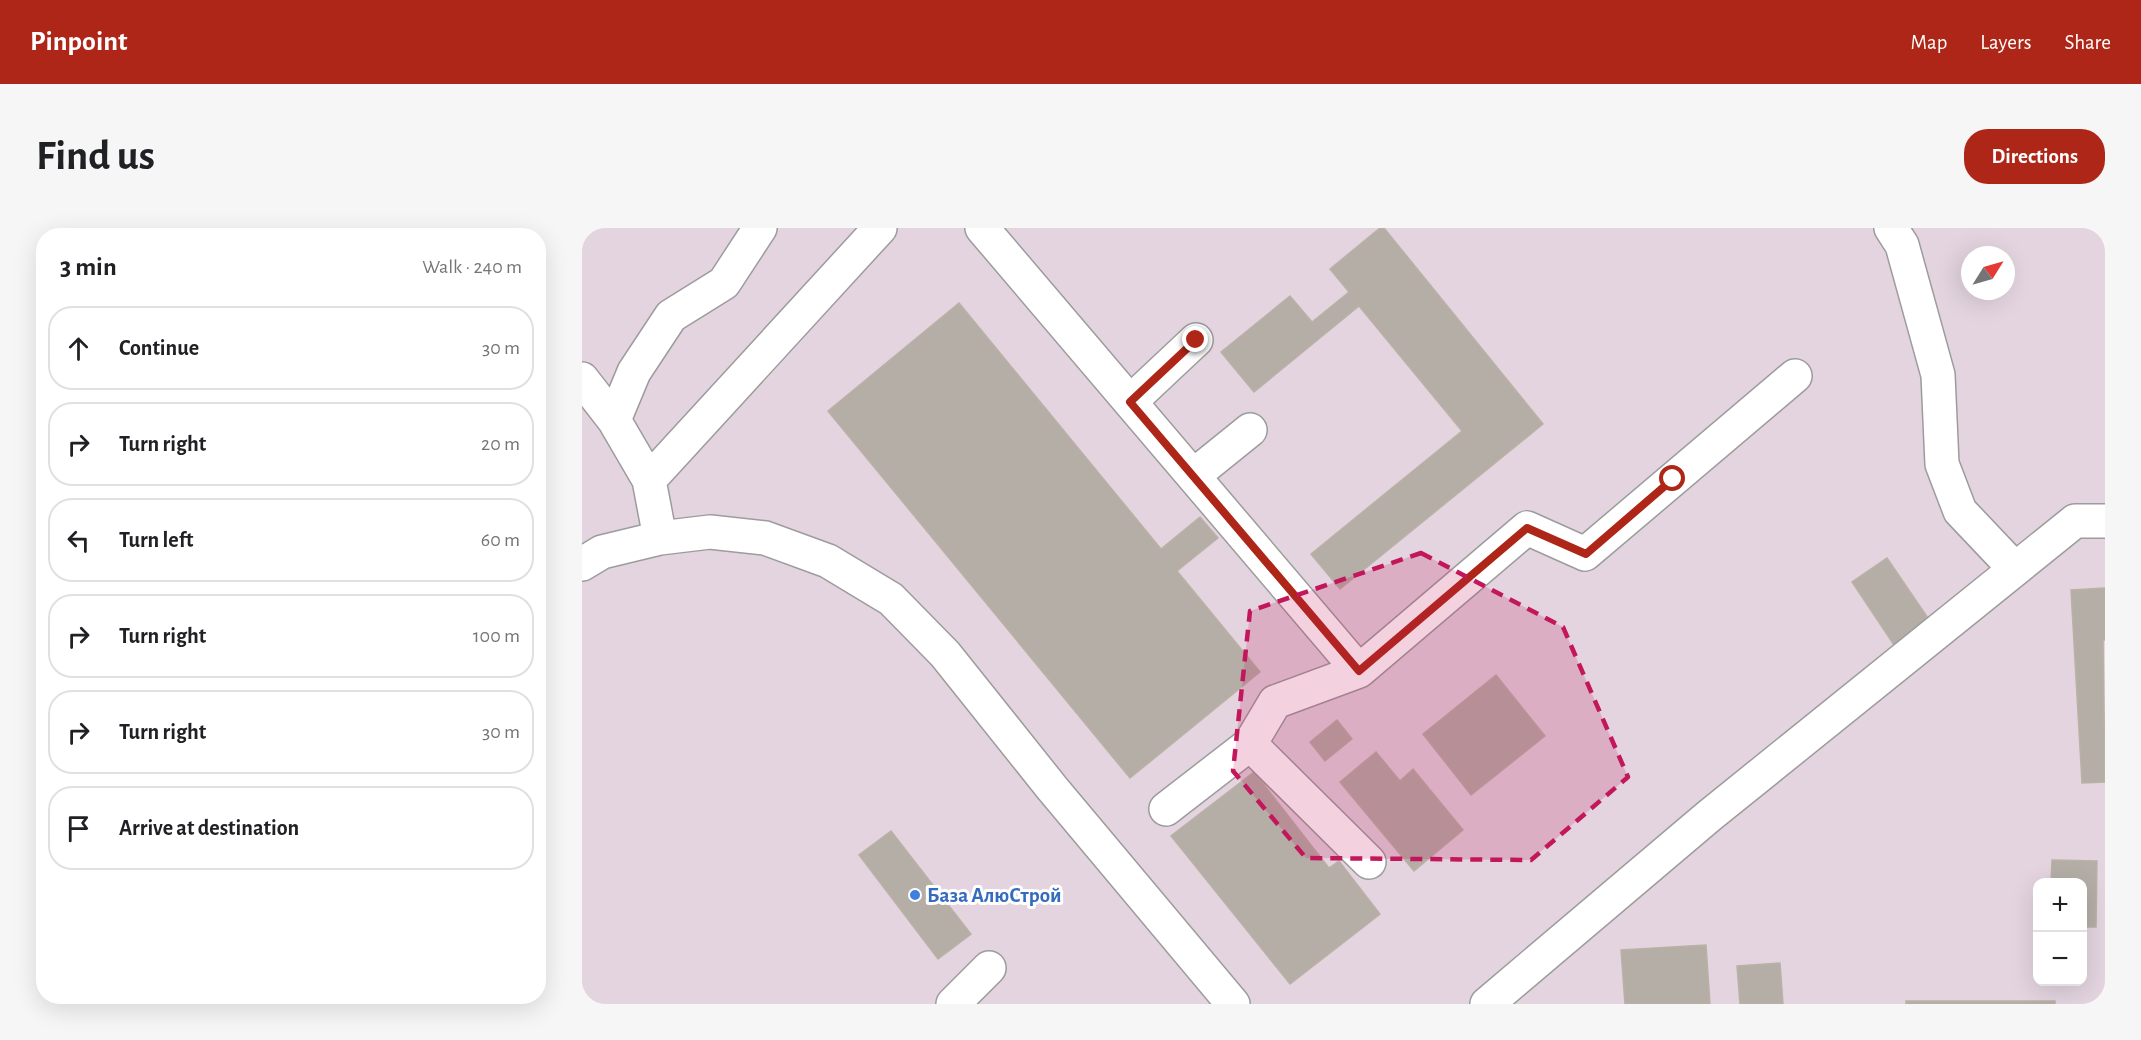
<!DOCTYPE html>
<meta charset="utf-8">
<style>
body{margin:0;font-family:"Alegreya Sans",sans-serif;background:#f6f6f6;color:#202124}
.controls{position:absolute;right:18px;bottom:18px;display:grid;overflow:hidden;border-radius:12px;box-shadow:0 6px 24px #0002}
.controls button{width:54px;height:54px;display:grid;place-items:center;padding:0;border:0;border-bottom:2px solid #e0e0e0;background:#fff;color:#202124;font:30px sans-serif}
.compass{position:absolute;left:1379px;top:18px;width:54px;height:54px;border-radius:50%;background:#fff;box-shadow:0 6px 24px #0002;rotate:53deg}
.stop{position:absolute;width:18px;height:18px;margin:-14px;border:4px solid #ae2617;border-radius:50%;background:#fff}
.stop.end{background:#ae2617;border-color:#fff;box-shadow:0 2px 6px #0008}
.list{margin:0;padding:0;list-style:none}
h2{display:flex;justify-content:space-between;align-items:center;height:78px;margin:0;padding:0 24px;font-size:26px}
h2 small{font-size:20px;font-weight:400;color:#757577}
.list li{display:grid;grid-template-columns:39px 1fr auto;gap:18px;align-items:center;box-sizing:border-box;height:84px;margin:0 12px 12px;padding:0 12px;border:2px solid #e0e0e0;border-radius:24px}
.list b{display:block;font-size:22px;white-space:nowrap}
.list em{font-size:20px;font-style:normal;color:#757577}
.icon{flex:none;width:33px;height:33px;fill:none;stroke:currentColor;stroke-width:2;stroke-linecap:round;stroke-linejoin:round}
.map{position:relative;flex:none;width:1523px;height:776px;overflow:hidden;border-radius:24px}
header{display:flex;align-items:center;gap:36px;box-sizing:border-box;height:84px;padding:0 30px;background:#ae2617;color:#fff}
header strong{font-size:28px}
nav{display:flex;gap:33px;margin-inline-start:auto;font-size:21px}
.intro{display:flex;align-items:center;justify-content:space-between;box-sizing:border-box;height:144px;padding:0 36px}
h1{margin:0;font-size:42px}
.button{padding:15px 27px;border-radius:24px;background:#ae2617;color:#fff;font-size:21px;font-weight:700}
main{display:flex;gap:36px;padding:0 36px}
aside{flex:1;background:#fff;border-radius:24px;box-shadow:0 6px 24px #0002}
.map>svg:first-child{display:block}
.industrial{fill:#e3d4df;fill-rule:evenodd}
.building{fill:#b4aea7;stroke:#bbb1a5;stroke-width:1.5}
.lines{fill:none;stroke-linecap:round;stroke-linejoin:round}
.minor-casing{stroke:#9c9c9c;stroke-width:36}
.minor{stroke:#fff;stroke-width:33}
.route{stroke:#ae2617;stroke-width:8}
.marked{fill:#c2185b;fill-opacity:0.2;stroke:#c2185b;stroke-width:4.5;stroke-dasharray:12 8;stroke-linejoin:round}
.shop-dot{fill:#3f7fe0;stroke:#fff;stroke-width:2}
.labels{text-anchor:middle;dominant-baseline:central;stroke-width:6;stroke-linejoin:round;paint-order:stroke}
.shop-label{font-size:21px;font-weight:bold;fill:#366cbe;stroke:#fff;text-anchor:start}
</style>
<header>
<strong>Pinpoint</strong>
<nav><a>Map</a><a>Layers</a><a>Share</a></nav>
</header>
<div class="intro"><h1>Find us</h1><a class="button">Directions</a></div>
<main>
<aside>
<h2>3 min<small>Walk · 240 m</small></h2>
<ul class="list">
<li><svg class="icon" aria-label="ahead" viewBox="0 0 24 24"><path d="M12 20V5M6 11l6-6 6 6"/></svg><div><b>Continue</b></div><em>30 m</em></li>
<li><svg class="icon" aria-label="right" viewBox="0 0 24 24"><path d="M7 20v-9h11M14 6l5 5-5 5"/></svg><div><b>Turn right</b></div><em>20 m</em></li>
<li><svg class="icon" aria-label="left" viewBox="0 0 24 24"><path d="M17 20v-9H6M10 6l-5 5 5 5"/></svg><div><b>Turn left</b></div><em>60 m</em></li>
<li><svg class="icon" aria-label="right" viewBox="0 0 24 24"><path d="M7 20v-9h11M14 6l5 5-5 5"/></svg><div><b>Turn right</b></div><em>100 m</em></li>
<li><svg class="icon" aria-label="right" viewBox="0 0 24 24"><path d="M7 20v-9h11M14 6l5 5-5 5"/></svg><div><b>Turn right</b></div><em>30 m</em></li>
<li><svg class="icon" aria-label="arrive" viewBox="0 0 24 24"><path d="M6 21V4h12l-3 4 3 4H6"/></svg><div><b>Arrive at destination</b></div></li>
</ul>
</aside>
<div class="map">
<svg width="1523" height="776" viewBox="0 0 1523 776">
<rect width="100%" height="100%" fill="#ebe9e1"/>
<path class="industrial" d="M 0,0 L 1523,0 L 1523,776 L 0,776 ZM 1388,27 L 1424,27 L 1424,63 L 1388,63 ZM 1456,654 L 1500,654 L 1500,754 L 1456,754 Z"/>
<path class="building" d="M 798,0 L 802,0 L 961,196 L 758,361 L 729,326 L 880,203 L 777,78 L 672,164 L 639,124 L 708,68 L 730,94 L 767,64 L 748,41 Z
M 377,75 L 579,321 L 618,289 L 636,310 L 595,343 L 678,444 L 548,550 L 246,183 Z
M 1305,330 L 1348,393 L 1312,417 L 1270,354 Z
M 1523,360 L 1523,412 L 1521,412 L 1523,554 L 1500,555 L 1489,362 Z
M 914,447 L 963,508 L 889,567 L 841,506 Z
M 755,492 L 770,511 L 743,533 L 728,514 Z
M 794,524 L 818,553 L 831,541 L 881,602 L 832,643 L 758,554 Z
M 672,544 L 747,640 L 757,633 L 798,686 L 708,756 L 589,608 Z
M 309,603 L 389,706 L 356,731 L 277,627 Z
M 1470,632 L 1515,633 L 1514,699 L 1500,699 L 1500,654 L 1469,654 Z
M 1124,717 L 1128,776 L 1043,776 L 1039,722 Z
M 1198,735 L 1201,776 L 1158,776 L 1155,738 Z
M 1324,773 L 1473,773 L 1473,776 L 1324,776 Z"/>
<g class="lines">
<g class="minor-casing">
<path id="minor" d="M 400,0 L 777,443 L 945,300 L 1003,326 L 1213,148
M 1309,0 L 1320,17 L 1356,147 L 1360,236 L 1378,283 L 1433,341
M 0,151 L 32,192 L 67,252 L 78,310
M 548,174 L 614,112
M 32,192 L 52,144 L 89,88 L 142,55 L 178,0
M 611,248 L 668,202
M 67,252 L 298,0
M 0,336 L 20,324 L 78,310 L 128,304 L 183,310 L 246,333 L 309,371 L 363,426 L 470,560 L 651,776
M 777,443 L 693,474 L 668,516 L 787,634
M 584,581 L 668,516
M 371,776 L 407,740
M 905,776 L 1127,588 L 1493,293 L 1523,293"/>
</g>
<use href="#minor" class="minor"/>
</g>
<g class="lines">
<path class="route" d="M 614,112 L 548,174 L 777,443 L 945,300 L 1004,326 L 1091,251"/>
</g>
<path class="marked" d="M 839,325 L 981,399 L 1046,549 L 949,632 L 724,630 L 651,543 L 668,383 Z"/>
<circle class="shop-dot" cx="333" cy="667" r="6"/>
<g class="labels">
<g class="shop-label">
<text x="345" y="667">База АлюСтрой</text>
</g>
</g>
</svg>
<div class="controls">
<button>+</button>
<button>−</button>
</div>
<svg class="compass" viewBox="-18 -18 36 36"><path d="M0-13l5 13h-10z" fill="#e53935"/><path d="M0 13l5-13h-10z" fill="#757577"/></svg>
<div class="stop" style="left:1091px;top:251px"></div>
<div class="stop end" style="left:614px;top:112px"></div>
</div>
</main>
